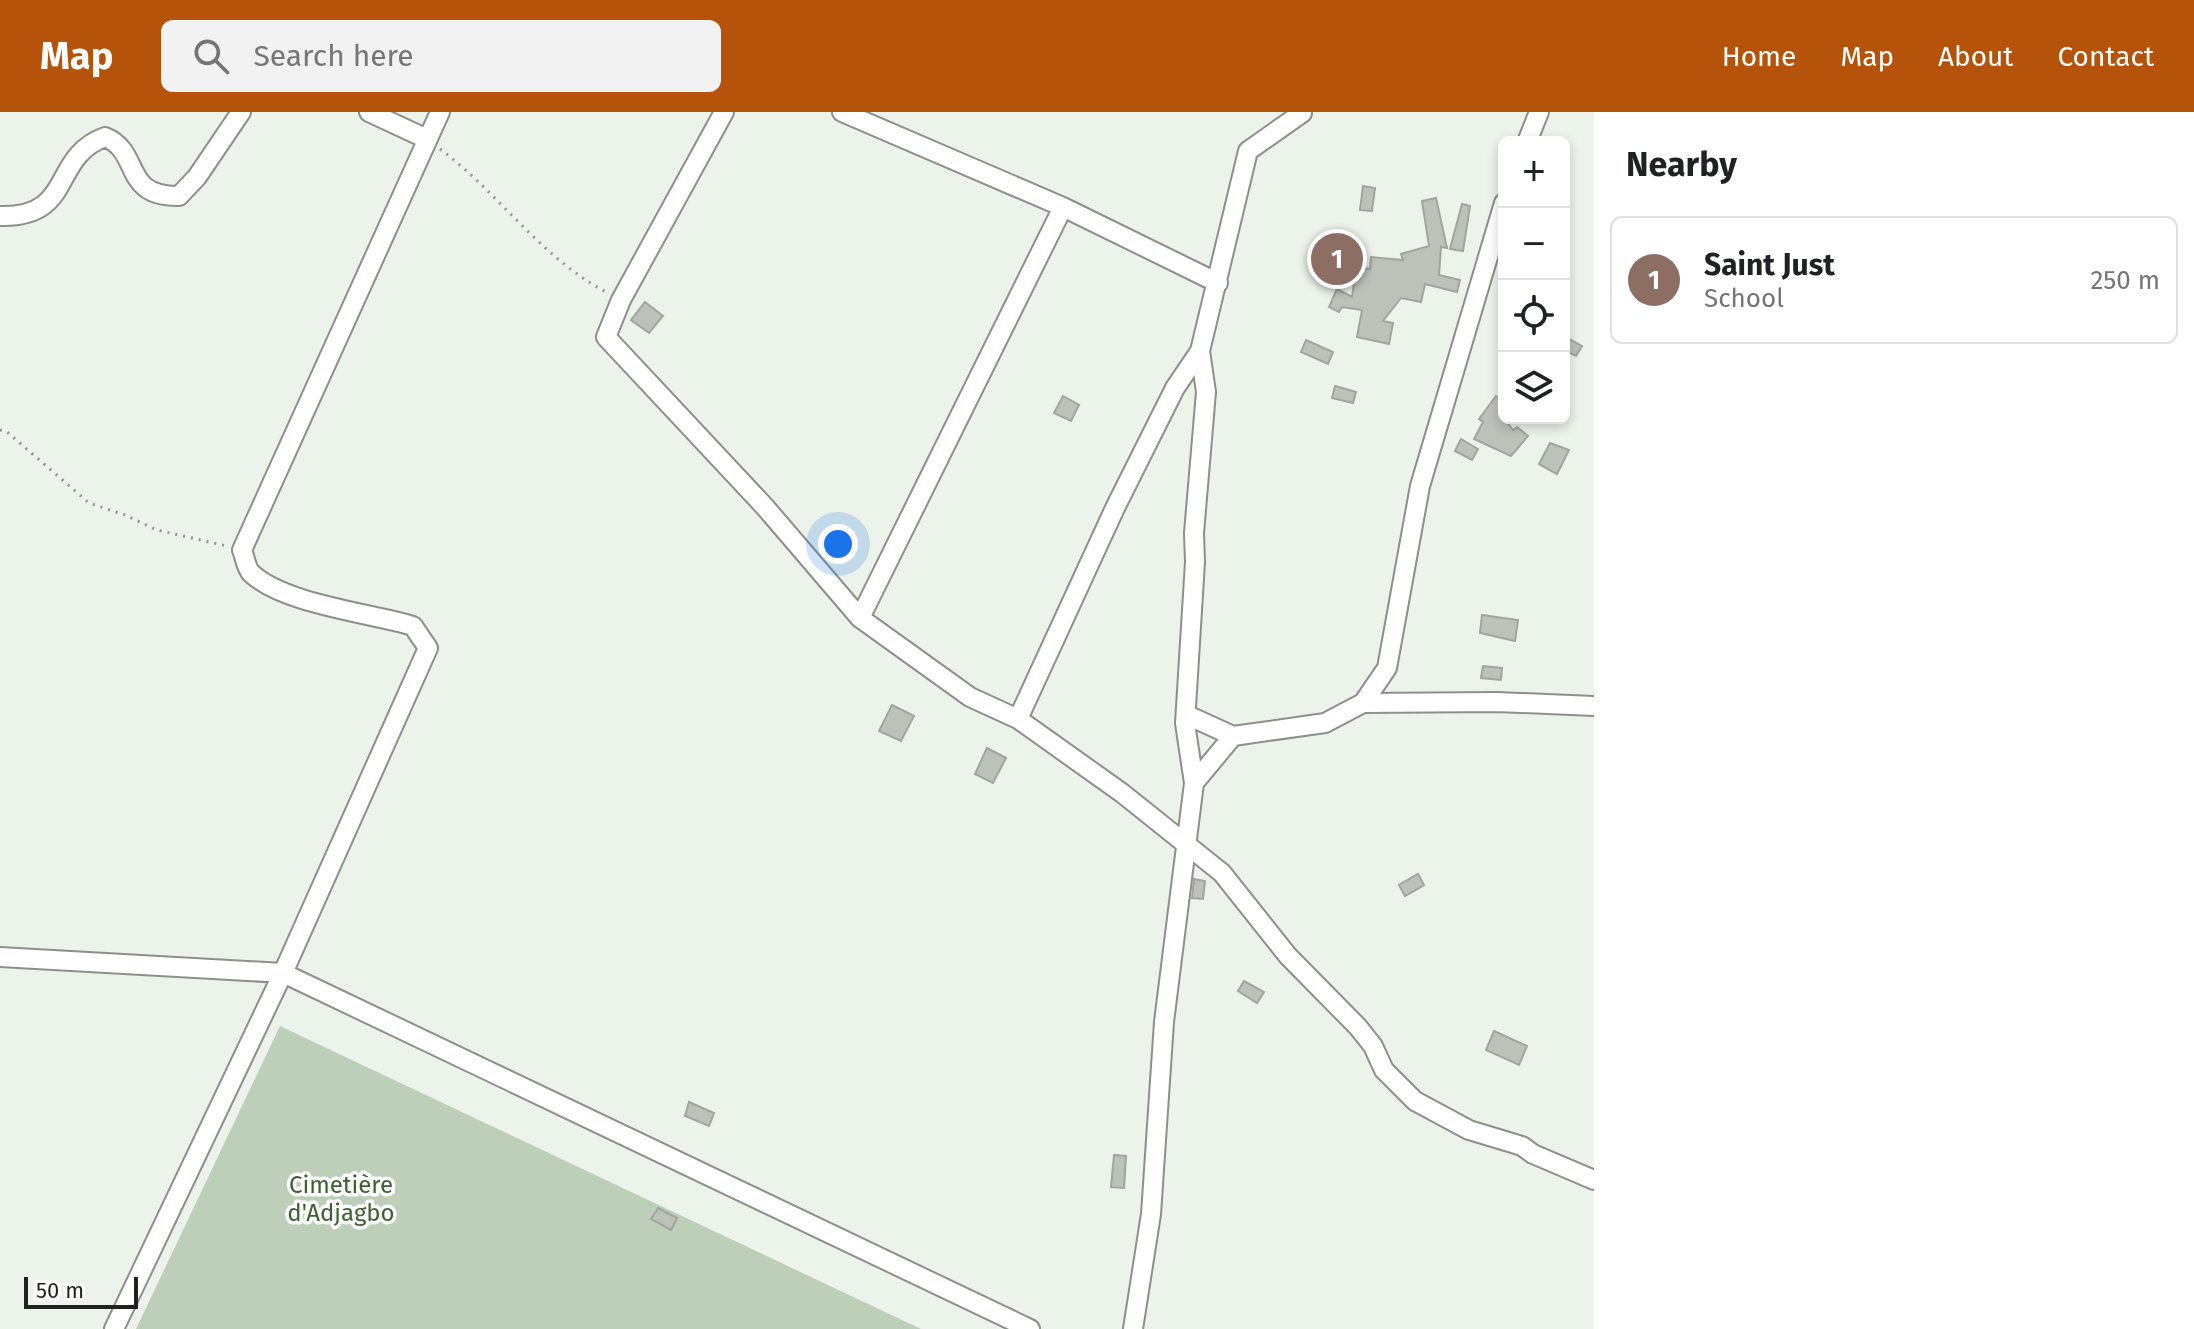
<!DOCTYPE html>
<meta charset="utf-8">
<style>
body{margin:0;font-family:"Fira Sans",sans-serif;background:#f2f2f2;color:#202124}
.controls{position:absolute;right:24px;top:24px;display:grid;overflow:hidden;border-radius:12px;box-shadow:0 4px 12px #0003}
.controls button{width:72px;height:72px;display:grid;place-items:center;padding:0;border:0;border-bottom:2px solid #e0e0e0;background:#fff;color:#202124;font:40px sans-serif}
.scale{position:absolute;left:24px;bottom:20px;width:114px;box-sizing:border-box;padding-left:8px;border:4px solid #1f221e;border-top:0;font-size:22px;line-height:28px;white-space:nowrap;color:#1f221e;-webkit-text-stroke:6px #fcfffb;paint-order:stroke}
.you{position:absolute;left:838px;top:432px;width:28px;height:28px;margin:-20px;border:6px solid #fff;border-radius:50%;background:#1a73e8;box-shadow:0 0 0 12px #1a73e833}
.badge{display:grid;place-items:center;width:52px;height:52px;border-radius:50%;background:#b45309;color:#fff;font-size:26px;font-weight:700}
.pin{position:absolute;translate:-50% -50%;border:4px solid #fff;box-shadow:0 2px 8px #0006}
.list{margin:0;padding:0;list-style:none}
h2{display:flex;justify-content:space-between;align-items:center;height:104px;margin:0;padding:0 32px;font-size:34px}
h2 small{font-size:26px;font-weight:400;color:#757577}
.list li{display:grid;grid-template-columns:52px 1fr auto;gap:24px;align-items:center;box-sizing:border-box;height:128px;margin:0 16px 16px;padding:0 16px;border:2px solid #e0e0e0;border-radius:12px}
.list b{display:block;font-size:30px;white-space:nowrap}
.list p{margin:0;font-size:26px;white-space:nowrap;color:#757577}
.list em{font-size:26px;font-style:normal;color:#757577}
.icon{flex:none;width:44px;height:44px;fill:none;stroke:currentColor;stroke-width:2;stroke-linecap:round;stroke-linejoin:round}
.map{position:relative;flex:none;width:1594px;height:1217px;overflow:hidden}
header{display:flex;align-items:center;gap:48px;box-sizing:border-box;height:112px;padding:0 40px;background:#b45309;color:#fff}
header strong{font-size:38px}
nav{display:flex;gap:44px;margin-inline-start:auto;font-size:28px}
.search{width:560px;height:72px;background:#f2f2f2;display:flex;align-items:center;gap:20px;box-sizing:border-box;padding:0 28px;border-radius:12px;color:#757577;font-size:30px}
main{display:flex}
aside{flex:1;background:#fff}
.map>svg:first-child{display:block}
.green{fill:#bdcfb8}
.building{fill:#bcc2ba;stroke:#a0a69e;stroke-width:2}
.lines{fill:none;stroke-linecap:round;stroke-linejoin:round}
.street-casing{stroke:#8b9189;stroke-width:22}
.path{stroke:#919790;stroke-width:3;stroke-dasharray:2 6;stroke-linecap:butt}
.street{stroke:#fff;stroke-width:18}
.labels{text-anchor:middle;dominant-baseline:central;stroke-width:7;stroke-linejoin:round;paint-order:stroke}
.park-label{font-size:24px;fill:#3c6031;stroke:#fcfffb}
</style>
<header>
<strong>Map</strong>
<div class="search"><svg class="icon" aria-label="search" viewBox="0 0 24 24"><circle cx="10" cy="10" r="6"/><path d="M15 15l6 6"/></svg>Search here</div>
<nav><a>Home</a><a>Map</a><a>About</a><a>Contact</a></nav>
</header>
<main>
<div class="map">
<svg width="1594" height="1217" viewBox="0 0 1594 1217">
<rect width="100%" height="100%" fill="#ecf3ea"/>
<path class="green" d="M 280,914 L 921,1217 L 136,1217 Z"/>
<path class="building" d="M 1363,74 L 1375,76 L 1372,99 L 1360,98 Z
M 1436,86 L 1447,136 L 1441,135 L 1439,163 L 1460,168 L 1457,180 L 1425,172 L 1421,190 L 1401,186 L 1383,209 L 1393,211 L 1389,232 L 1357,225 L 1362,198 L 1342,195 L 1339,200 L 1329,195 L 1337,177 L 1352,185 L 1356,155 L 1370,157 L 1371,145 L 1403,148 L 1401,142 L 1429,134 L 1422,89 Z
M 1462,92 L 1470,94 L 1463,139 L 1450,137 Z
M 645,190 L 663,204 L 649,221 L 631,208 Z
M 1564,224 L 1582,234 L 1576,244 L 1564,238 Z
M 1306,228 L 1333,240 L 1328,252 L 1301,240 Z
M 1335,274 L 1356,280 L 1353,291 L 1332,286 Z
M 1063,284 L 1079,293 L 1071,309 L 1054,301 Z
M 1496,284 L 1504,289 L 1504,306 L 1513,318 L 1517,315 L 1528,324 L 1511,344 L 1474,327 L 1483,310 L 1479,307 Z
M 1461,327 L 1478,337 L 1472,348 L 1455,339 Z
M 1550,331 L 1569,338 L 1557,362 L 1539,352 Z
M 1482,503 L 1518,508 L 1515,529 L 1480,521 Z
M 1483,554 L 1502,556 L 1501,568 L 1481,566 Z
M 892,593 L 914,604 L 901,629 L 879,619 Z
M 987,636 L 1006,646 L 993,671 L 975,662 Z
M 1418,762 L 1424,773 L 1405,784 L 1399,773 Z
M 1194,767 L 1205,769 L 1203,787 L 1192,786 Z
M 1244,869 L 1264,880 L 1257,891 L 1238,879 Z
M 1494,919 L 1527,934 L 1519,953 L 1486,938 Z
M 689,990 L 714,1001 L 709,1014 L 685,1004 Z
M 1114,1043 L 1126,1044 L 1124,1076 L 1111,1075 Z
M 658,1096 L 677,1106 L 671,1118 L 651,1107 Z"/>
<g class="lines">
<g class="street-casing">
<path id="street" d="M 369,0 L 427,27
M 724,0 L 621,188 L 606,225 L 765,395 L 860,506 L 970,585 L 1018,607 L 1122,681 L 1222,761 L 1288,844 L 1358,915 L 1373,934 L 1384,958 L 1415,989 L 1469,1018 L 1522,1034 L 1533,1042 L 1594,1068
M 842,0 L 1063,95 L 1218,171
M 1527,30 L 1539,0
M 0,104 C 75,106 50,45 105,25 C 142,40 121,85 179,84 L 197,65 L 241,0
M 860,506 L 1063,95
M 1363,591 L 1387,556 L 1420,374 L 1504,91
M 1187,603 L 1233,624 L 1325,611 L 1363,591 L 1497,590 L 1594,594
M 1018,607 L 1115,396 L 1175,276 L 1200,239 L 1248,39 L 1302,1
M 1194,671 L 1233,624
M 0,845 L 283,861 L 1030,1217
M 114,1217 L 283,861 L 428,536 L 413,514 C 370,501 283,492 251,461 C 246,456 245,445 242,438 L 440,0
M 1133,1217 L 1151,1102 L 1164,910 L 1194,671 L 1185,611 L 1195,450 L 1194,421 L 1206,280 L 1200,239"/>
</g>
<path class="path" d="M 440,37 C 499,81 540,145 606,180
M 0,318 L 6,319 L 89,391 L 125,403 L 157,418 L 227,434"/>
<use href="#street" class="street"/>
</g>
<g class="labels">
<g class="park-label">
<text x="341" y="1073">Cimetière<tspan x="341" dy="28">d'Adjagbo</tspan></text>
</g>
</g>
</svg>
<div class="controls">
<button>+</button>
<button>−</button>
<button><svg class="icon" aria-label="locate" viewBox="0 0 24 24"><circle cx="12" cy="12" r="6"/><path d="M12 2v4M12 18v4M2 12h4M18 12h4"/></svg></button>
<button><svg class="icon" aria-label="layers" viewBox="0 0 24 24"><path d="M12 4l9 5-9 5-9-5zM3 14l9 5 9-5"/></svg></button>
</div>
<div class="scale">50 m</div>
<div class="you"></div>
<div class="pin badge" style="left:1337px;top:147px;background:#8d6e63">1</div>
</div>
<aside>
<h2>Nearby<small></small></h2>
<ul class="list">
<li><span class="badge" style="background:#8d6e63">1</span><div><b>Saint Just</b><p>School</p></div><em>250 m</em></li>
</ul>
</aside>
</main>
